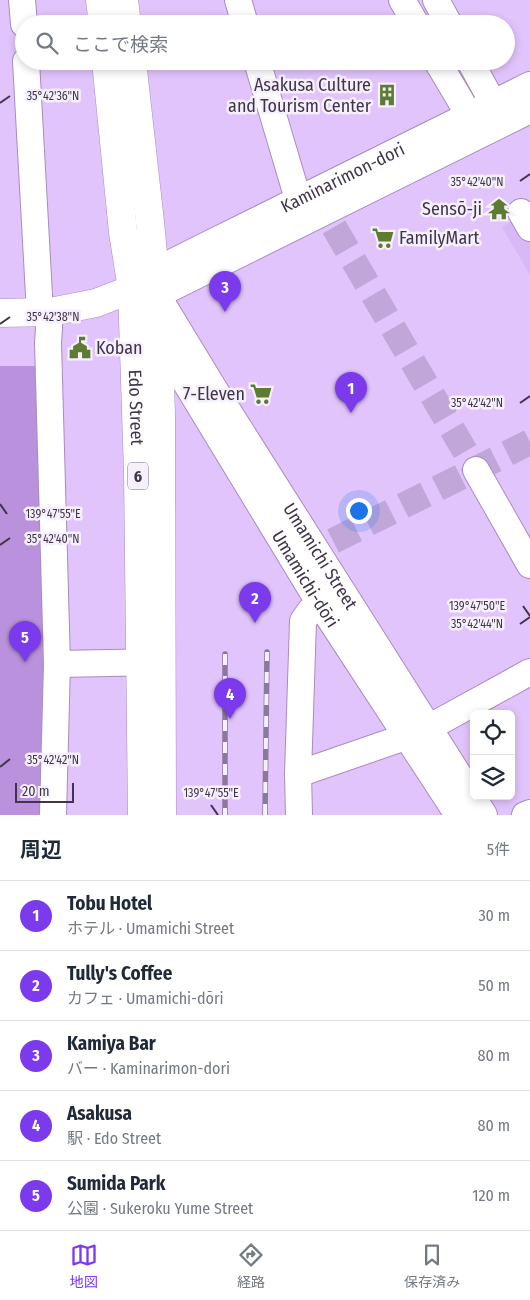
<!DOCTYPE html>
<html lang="ja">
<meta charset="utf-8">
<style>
body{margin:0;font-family:"Fira Sans Condensed","Noto Sans JP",sans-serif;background:#f6f6f7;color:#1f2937}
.controls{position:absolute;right:15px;bottom:15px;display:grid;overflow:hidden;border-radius:8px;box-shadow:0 2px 8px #0003}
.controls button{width:45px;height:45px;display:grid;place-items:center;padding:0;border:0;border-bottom:1px solid #e0e1e3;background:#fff;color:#1f2937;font:25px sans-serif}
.scale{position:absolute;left:15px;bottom:12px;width:59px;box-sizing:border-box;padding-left:5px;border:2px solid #41354b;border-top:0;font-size:14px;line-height:18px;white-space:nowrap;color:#41354b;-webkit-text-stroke:4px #f6f0fc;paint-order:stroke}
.you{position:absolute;left:358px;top:510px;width:18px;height:18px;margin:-12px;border:4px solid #fff;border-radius:50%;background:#1a73e8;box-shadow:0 0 0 8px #1a73e833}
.badge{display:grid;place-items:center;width:32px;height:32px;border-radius:50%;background:#7c3aed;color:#fff;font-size:16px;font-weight:700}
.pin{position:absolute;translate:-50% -41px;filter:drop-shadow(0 1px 2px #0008)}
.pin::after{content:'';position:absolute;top:26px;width:18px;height:15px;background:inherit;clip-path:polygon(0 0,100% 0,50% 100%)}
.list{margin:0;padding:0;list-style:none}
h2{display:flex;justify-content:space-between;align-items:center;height:65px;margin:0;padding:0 20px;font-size:21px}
h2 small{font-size:16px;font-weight:400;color:#747a83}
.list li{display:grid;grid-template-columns:32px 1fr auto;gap:15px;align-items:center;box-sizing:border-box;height:70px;padding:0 20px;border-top:1px solid #e0e1e3}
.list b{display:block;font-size:19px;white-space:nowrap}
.list p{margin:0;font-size:16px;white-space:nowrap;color:#747a83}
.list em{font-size:16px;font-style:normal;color:#747a83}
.icon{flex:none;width:28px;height:28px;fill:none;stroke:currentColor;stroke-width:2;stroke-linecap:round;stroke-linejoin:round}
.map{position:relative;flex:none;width:530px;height:815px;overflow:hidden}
.search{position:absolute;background:#fff;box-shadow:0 2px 8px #0003;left:15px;right:15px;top:15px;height:55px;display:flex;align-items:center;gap:12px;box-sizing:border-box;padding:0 18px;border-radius:28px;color:#747a83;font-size:19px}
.sheet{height:415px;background:#fff}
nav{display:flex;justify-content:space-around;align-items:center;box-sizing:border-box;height:70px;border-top:1px solid #e0e1e3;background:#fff;font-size:14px;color:#747a83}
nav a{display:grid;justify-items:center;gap:2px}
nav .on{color:#7c3aed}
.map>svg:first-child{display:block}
.built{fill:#d8b8f6}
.green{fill:#b991dd}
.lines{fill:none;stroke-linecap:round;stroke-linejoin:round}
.minor-tunnel{stroke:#c1a7d9;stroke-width:26;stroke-dasharray:26 13;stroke-linecap:butt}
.minor-casing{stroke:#a88cc1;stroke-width:28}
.major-casing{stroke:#a88cc1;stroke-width:29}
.highway-casing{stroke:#a88cc1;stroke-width:29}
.minor{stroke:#fff;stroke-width:26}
.major{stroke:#fff;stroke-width:28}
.highway{stroke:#fff;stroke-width:28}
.rail-casing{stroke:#8c789e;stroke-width:5.5}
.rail{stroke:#f6f0fc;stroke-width:4;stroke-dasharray:11;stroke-linecap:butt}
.ticks{fill:none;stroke:#41354b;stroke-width:2}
.labels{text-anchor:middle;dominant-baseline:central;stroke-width:5;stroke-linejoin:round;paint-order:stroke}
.shield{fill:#f6f0fc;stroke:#776d80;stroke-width:1}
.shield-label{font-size:16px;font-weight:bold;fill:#41354b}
.poi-label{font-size:18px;fill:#41354b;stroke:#f6f0fc;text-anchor:end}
.street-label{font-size:18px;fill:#41354b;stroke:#f6f0fc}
.ticks-label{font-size:12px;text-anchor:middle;fill:#41354b;stroke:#f6f0fc;stroke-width:5;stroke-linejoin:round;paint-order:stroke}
</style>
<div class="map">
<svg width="530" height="815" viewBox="0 0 530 815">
<rect width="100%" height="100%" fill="#e1c4fc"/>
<path class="built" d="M 530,210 L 530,275 L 502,227 Z"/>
<path class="green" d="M 0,366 L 40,366 L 49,815 L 0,815 Z"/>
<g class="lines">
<path class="minor-tunnel" d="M 334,227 L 476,470
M 333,541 L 530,442"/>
<g class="minor-casing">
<g id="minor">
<path d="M 22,0 L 24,24"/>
<path d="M 238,0 L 245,24"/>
<path d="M 402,0 L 416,24"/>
<path d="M 436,0 L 449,24"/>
<path d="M 26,61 L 40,313"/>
<path d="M 257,61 L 298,199"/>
<path d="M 437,61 L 469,115 L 482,126"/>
<path d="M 470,61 L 493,103 L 490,119"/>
<path d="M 521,212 L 530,228"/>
<path id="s1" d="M 138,284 L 155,271 L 205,246 L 530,85"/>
<path id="s2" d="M 157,295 L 216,392 L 484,815"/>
<path d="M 157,295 L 530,110"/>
<path d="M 50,312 L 48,343 L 57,664 L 53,815"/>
<path id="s3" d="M 155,332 L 320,604 L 458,815"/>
<path d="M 476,470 L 530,565"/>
<path d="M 57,664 L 161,662"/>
<path d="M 428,728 L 530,672"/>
<path d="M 298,774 L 408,736"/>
<path d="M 299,815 L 298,774 L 303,621 L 310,611 L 320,604"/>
<path d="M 525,815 L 530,813"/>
</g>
</g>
<g class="major-casing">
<path id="major" d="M 0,313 L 50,312 L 96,303 L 132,289"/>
</g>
<g class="highway-casing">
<g id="highway">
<path d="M 100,0 L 103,24"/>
<path d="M 124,0 L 127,24"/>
<path id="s4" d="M 106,61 L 123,232 L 132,289 L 138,472 L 142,815"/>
<path d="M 132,61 L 150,222 L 157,295 L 161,415 L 162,815"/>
</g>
</g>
<use href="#minor" class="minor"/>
<use href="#major" class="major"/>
<use href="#highway" class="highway"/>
<g class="rail-casing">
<path id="rail" d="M 225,654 L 225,815
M 265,815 L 267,652"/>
</g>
<use href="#rail" class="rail"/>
</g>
<path class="ticks" d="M 0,103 L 10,96M 520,181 L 530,174M 0,324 L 10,317M 520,403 L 530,396M 0,504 L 7,514M 0,545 L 10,538M 523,606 L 530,616M 520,624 L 530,617M 0,767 L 10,759M 211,805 L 218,815"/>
<defs>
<g id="building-bare" transform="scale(1.725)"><path d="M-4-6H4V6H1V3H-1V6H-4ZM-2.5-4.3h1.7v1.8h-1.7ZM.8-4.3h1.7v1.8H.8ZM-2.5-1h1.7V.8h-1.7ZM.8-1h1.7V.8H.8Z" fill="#5d7b31" stroke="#f6f0fc" stroke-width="2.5" paint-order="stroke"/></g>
<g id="temple-bare" transform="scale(1.725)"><path d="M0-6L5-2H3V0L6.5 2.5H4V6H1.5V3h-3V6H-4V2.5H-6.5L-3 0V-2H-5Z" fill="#5d7b31" stroke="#f6f0fc" stroke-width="2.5" paint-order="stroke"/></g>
<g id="supermarket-bare" transform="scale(1.725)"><path d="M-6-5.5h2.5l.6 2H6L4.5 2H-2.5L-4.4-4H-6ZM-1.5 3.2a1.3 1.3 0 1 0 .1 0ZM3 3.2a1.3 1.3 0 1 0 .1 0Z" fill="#5d7b31" stroke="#f6f0fc" stroke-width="2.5" paint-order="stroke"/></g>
<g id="civic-bare" transform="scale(1.725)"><path d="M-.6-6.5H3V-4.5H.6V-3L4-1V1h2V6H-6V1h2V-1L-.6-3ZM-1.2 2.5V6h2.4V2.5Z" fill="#5d7b31" stroke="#f6f0fc" stroke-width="2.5" paint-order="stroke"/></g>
</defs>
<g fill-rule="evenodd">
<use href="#building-bare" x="387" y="95"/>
<use href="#temple-bare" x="499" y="209"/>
<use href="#supermarket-bare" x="383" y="238"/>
<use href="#civic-bare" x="80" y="348"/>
<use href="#supermarket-bare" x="261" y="394"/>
</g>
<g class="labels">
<rect class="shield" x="128" y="462.5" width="20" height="27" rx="4"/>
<g class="shield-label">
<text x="138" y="476">6</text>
</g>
<g class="poi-label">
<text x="371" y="85">Asakusa Culture<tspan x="371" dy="21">and Tourism Center</tspan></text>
<text x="482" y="209">Sensō-ji</text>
<text x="399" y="238" text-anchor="start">FamilyMart</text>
<text x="96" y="348" text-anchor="start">Koban</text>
<text x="245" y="394">7-Eleven</text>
</g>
<g class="street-label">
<text stroke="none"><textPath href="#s1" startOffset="231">Kaminarimon-dori</textPath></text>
<text stroke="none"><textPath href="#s4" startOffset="348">Edo Street</textPath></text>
<text stroke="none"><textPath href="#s2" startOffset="308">Umamichi Street</textPath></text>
<text stroke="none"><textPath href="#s3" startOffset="289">Umamichi-dōri</textPath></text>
</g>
</g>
<g class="ticks-label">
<text x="53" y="100">35°42'36"N</text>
<text x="477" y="186">35°42'40"N</text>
<text x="53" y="321">35°42'38"N</text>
<text x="477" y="407">35°42'42"N</text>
<text x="53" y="518">139°47'55"E</text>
<text x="53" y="543">35°42'40"N</text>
<text x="477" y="610">139°47'50"E</text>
<text x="477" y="628">35°42'44"N</text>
<text x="53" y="764">35°42'42"N</text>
<text x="211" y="797">139°47'55"E</text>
</g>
</svg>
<div class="controls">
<button><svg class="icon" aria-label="locate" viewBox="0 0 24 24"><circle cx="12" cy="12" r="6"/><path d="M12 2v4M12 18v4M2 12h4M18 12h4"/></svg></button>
<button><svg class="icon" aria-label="layers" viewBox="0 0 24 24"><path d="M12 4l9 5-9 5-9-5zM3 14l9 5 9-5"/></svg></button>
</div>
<div class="scale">20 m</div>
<div class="you"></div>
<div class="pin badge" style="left:351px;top:413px">1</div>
<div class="pin badge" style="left:255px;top:623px">2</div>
<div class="pin badge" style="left:225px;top:312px">3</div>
<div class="pin badge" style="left:230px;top:719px">4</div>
<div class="pin badge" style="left:25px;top:662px">5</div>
<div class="search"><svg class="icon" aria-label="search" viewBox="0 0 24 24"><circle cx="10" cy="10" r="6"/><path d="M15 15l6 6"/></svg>ここで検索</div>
</div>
<section class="sheet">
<h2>周辺<small>5件</small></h2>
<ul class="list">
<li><span class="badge">1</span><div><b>Tobu Hotel</b><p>ホテル · Umamichi Street</p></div><em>30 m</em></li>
<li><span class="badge">2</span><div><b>Tully's Coffee</b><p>カフェ · Umamichi-dōri</p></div><em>50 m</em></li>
<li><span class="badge">3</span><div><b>Kamiya Bar</b><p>バー · Kaminarimon-dori</p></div><em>80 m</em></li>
<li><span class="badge">4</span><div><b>Asakusa</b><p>駅 · Edo Street</p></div><em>80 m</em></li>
<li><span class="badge">5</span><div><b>Sumida Park</b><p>公園 · Sukeroku Yume Street</p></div><em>120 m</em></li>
</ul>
</section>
<nav>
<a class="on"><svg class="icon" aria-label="map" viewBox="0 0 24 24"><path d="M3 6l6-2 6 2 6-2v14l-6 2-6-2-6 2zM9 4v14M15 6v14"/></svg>地図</a>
<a><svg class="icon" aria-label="directions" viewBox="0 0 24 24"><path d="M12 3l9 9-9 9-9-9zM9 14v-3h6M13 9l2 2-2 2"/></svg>経路</a>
<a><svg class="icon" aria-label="saved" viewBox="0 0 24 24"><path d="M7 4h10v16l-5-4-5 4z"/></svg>保存済み</a>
</nav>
